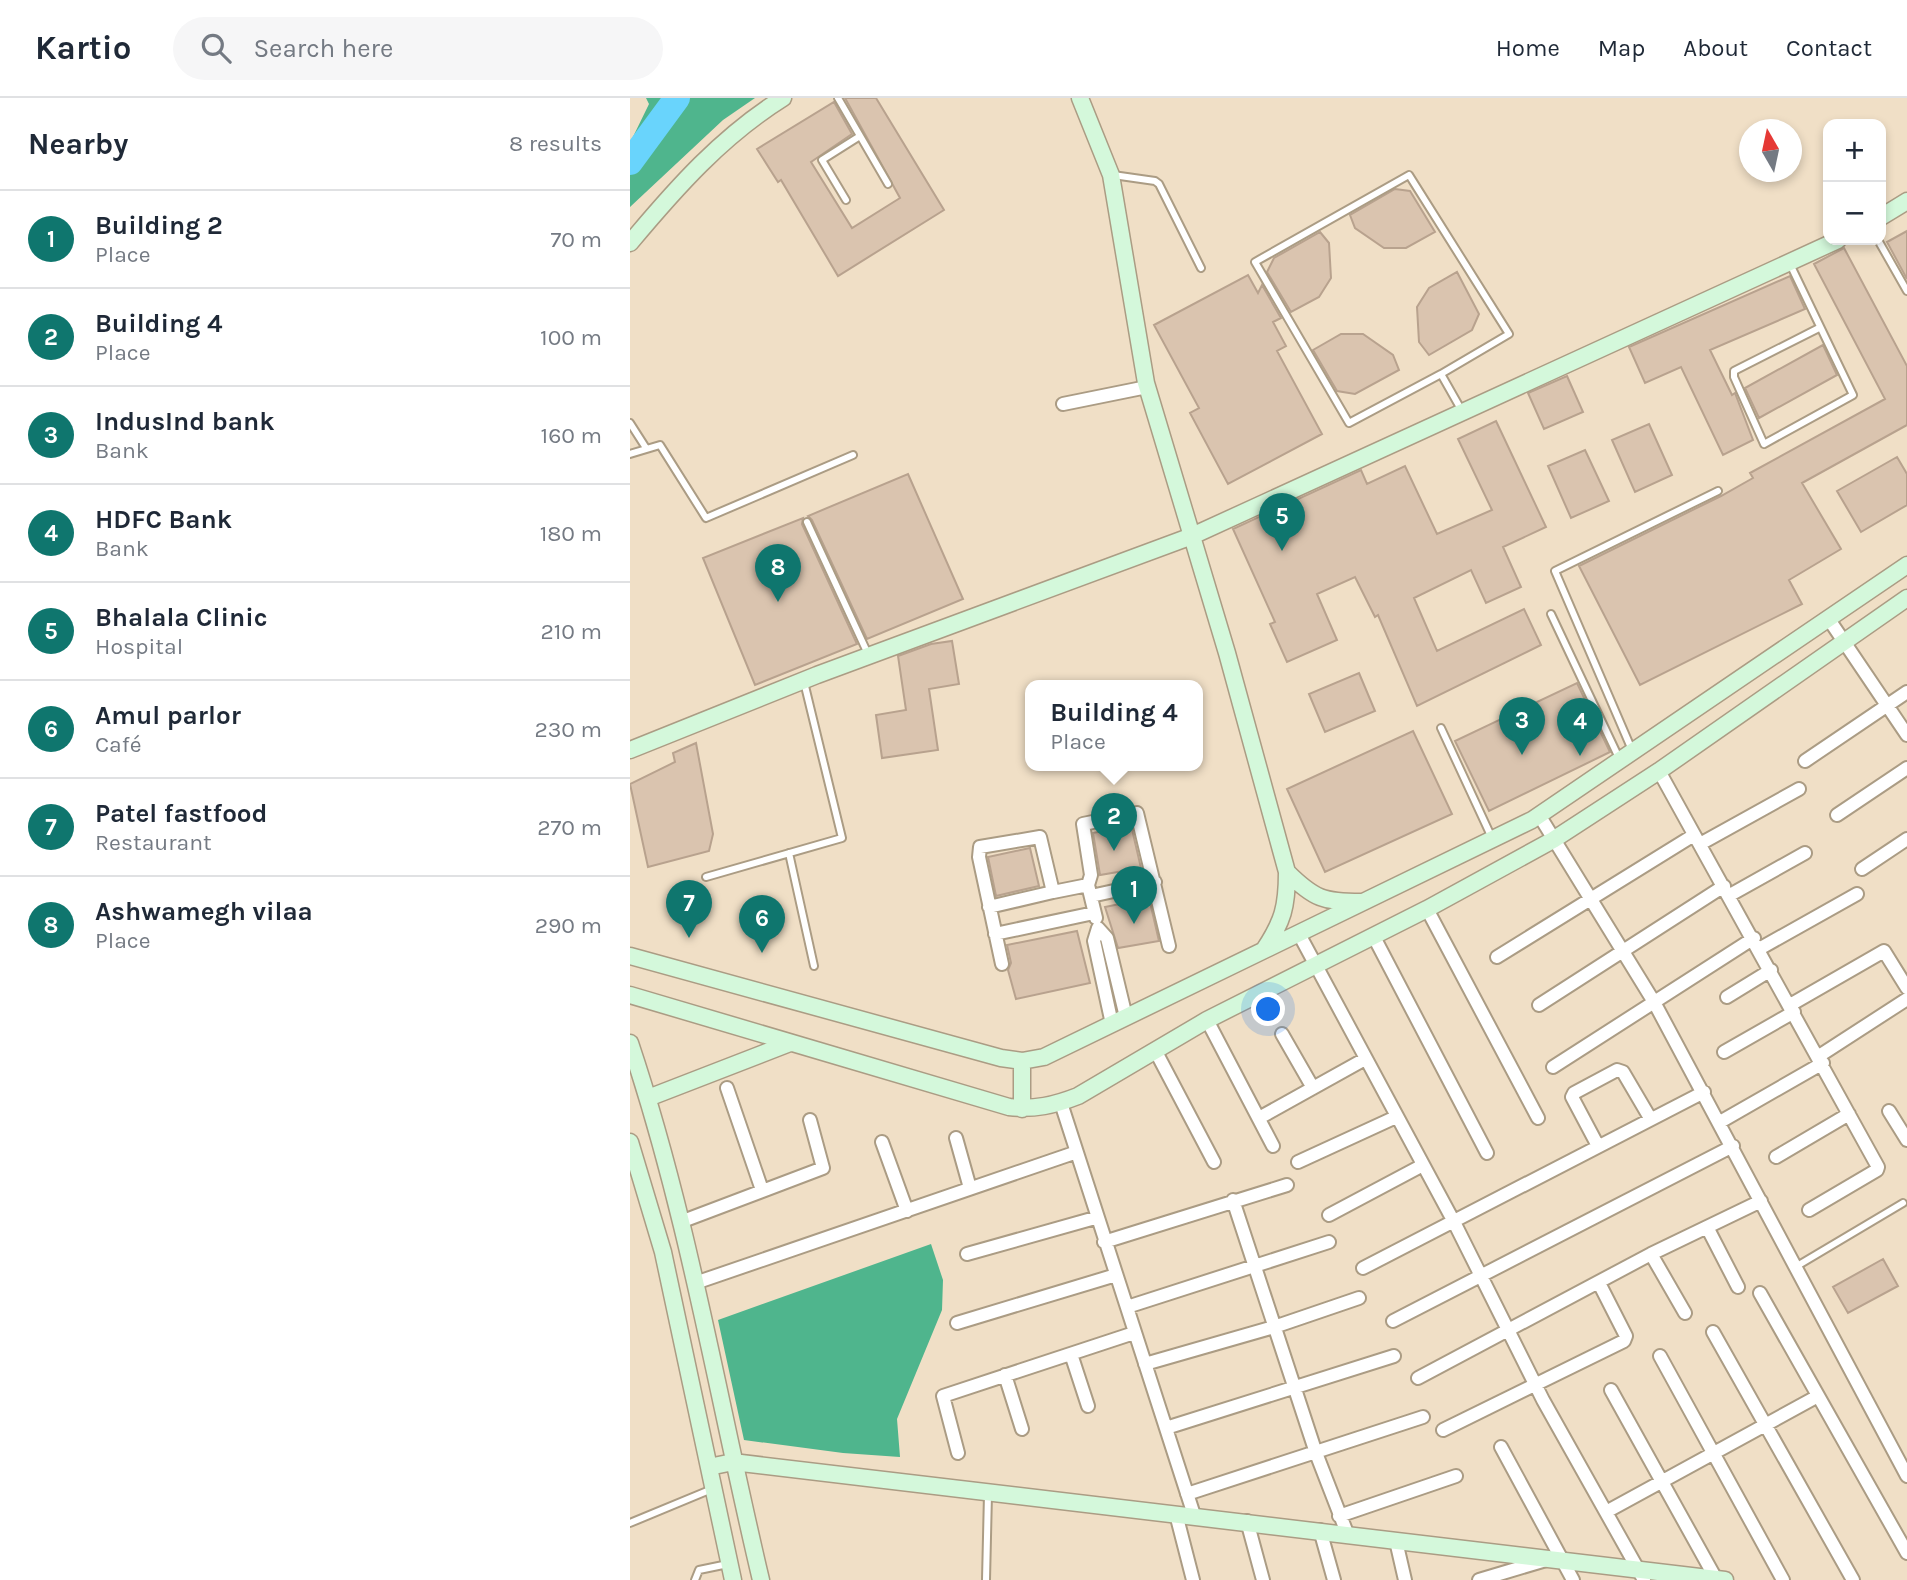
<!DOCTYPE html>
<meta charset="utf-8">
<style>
body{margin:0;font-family:Karla,sans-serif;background:#f6f6f7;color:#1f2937}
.controls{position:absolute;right:21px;top:21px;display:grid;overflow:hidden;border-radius:14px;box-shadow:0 4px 10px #0003}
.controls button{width:63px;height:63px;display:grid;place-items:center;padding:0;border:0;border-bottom:2px solid #e0e1e3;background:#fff;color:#1f2937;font:35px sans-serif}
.compass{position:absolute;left:1109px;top:21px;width:63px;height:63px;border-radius:50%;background:#fff;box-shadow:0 4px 10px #0003;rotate:351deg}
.you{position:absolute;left:639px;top:912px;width:24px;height:24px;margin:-18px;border:5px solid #fff;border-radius:50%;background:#1a73e8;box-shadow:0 0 0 10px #1a73e833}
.badge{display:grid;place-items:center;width:46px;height:46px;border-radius:50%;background:#0f766e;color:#fff;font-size:23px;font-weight:700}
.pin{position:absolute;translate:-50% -58px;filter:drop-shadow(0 2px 4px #0008)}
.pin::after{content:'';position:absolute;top:37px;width:24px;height:21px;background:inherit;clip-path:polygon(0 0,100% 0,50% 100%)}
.popup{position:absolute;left:395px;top:582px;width:178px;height:91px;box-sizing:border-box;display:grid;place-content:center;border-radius:14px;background:#fff;filter:drop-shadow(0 2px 5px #0005);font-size:23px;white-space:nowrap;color:#747a83}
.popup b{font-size:26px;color:#1f2937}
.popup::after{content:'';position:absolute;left:50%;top:100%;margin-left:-14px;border:14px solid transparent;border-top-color:#fff}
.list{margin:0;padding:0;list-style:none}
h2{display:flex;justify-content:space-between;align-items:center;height:91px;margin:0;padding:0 28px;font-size:30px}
h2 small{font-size:23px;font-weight:400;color:#747a83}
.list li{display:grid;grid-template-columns:46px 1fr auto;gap:21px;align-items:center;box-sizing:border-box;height:98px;padding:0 28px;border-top:2px solid #e0e1e3}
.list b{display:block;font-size:26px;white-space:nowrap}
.list p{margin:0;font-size:23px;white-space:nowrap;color:#747a83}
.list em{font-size:23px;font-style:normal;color:#747a83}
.icon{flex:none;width:38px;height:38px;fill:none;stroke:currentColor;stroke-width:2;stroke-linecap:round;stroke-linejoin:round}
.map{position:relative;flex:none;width:1277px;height:1482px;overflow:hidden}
header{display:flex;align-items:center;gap:42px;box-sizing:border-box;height:98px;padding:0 35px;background:#fff;border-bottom:2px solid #e0e1e3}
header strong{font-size:33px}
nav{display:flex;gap:38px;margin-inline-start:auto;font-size:24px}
.search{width:490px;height:63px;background:#f6f6f7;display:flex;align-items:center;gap:18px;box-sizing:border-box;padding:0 24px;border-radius:38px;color:#747a83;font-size:26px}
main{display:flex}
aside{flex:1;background:#fff}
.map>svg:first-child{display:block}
.forest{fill:#4fb58d}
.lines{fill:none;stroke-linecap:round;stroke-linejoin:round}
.river{stroke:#69d4fc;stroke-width:26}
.building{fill:#dac4af;stroke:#b8a28e;stroke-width:2}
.lane-casing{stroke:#ab9c84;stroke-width:10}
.street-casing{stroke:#ab9c84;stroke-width:16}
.secondary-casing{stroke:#ab9c84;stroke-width:19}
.lane{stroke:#fff;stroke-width:6}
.street{stroke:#fff;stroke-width:12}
.secondary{stroke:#d4f8db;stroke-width:16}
</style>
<header>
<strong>Kartio</strong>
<div class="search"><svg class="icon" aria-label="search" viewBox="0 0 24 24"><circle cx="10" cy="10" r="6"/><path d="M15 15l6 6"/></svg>Search here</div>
<nav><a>Home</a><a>Map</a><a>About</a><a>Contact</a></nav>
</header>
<main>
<aside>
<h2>Nearby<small>8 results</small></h2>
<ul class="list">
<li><span class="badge">1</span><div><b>Building 2</b><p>Place</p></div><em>70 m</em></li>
<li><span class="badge">2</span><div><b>Building 4</b><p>Place</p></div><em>100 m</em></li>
<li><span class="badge">3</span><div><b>IndusInd bank</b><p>Bank</p></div><em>160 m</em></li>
<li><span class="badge">4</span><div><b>HDFC Bank</b><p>Bank</p></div><em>180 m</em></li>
<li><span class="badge">5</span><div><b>Bhalala Clinic</b><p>Hospital</p></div><em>210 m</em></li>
<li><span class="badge">6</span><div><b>Amul parlor</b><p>Café</p></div><em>230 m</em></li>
<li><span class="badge">7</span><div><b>Patel fastfood</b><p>Restaurant</p></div><em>270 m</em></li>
<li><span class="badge">8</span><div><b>Ashwamegh vilaa</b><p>Place</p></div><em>290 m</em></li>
</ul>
</aside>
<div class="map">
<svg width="1277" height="1482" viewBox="0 0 1277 1482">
<rect width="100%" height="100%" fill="#f0dfc6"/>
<path class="forest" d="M 16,0 L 125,0 L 93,22 L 0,109 L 0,45 L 19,6 Z
M 301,1146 L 313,1182 L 312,1212 L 267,1321 L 270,1359 L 213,1355 L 114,1342 L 88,1222 Z"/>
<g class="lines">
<path class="river" d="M 0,64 L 47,0"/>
</g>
<path class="building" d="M 215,0 L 246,0 L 314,112 L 208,178 L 151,82 L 148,84 L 127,51 L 204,4 L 222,36 L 181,64 L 222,130 L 270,100 Z
M 765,91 L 780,93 L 805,134 L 776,150 L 754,150 L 725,130 L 720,117 Z
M 1277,133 L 1277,181 L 1257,144 Z
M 690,134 L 699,145 L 701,180 L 689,199 L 661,214 L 637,174 L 644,160 Z
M 1214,150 L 1277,268 L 1277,327 L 1172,385 L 1211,451 L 1159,482 L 1172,506 L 1010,587 L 949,468 L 1091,398 L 1123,380 L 1120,375 L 1255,301 L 1184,166 Z
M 827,174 L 849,216 L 842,232 L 799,257 L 789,244 L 787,209 L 799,190 Z
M 618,177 L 628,195 L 632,187 L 651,220 L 643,224 L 656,248 L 647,253 L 692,336 L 598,386 L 560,315 L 569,310 L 524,227 Z
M 1160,178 L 1175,211 L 1080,252 L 1102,297 L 1105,295 L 1123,342 L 1093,357 L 1051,269 L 1015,285 L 999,249 Z
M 711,236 L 733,236 L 763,257 L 769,272 L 725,296 L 707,293 L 683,252 Z
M 1193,247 L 1207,277 L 1129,320 L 1115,290 Z
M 937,278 L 953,314 L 914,331 L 898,295 Z
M 866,323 L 916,429 L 873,449 L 891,489 L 856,505 L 841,472 L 784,500 L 807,553 L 894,511 L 911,547 L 787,608 L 748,517 L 745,519 L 725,479 L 687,496 L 707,542 L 657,564 L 640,526 L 645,524 L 603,431 L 731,372 L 737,386 L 775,368 L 807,436 L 862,412 L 828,341 Z
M 1019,326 L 1042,377 L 1005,394 L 982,342 Z
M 955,352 L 979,403 L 941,420 L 918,368 Z
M 1267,359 L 1277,376 L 1277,407 L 1231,434 L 1207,393 Z
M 278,376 L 333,501 L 237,541 L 182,422 L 178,418 Z
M 173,420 L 172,426 L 227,546 L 125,587 L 73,460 Z
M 322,543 L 329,586 L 299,591 L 308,652 L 252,660 L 246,617 L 276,612 L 268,558 L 301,546 Z
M 729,575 L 745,613 L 695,634 L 679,596 Z
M 947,585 L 980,654 L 859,713 L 825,643 Z
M 783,633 L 822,716 L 695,774 L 657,691 Z
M 66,645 L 83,736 L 79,753 L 18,769 L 0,686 L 45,664 L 43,655 Z
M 501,727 L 511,770 L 470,777 L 463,735 Z
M 400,750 L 409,788 L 366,798 L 358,759 Z
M 519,800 L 529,843 L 488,850 L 475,809 Z
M 447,833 L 460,885 L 386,901 L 378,872 L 381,865 L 377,847 Z
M 1253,1161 L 1268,1188 L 1218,1215 L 1203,1189 Z"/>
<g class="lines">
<g class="lane-casing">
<path id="lane" d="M 208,0 L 258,86
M 483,77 L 525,83 L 529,86 L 571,170
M 216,102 L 192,62 L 230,38
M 1248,142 L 1277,193
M 1160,166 L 1223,297 L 1134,346 L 1104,279 L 1104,273 L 1189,230
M 811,276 L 879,236 L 779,77 L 625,164 L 719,325 L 811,276 L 832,313
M 0,325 L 16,350
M 0,356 L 30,347 L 76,420 L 223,357
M 177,424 L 238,556
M 921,516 L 989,660
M 811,630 L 862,740
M 1002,652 L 925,473 L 1088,393
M 159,755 L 184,868
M 76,779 L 212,740 L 174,584
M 1167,1168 L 1273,1105
M 0,1425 L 82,1391
M 65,1482 L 69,1472 L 98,1466
M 356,1482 L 358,1396"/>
</g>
<g class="street-casing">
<path id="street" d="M 433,306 L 517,289
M 1198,520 L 1277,637
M 1175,663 L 1277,594
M 1029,673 L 1248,1069 L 1247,1072 L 1179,1112
M 909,717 L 1024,904 L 1277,1378
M 1207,717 L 1277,670
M 1070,746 L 1169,691
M 1232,771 L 1277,741
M 458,787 L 461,777 L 453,726 L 507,715 L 539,848
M 423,794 L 458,787 L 466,820
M 1100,797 L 1175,755
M 461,798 L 525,784
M 359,809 L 423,794 L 410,739 L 350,749 L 349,759 L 372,866
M 797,811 L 908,1020
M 365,836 L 464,815
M 669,836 L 824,1124 L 913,1302 L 1014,1482
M 744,839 L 857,1055
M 1129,851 L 1227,796
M 867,859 L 1064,737
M 1097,899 L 1141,872
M 909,907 L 1094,788
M 1160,907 L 1254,853 L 1277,890
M 577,922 L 643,1048
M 482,926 L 464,843 L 468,830 L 477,840 L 496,919
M 652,936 L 683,990
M 525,952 L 584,1064
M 1094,954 L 1164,914
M 1189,958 L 1277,901
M 923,969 L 1124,840
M 97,990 L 132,1092
M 431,1005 L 564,1417
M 1259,1013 L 1277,1042
M 629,1020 L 735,961
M 1090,1024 L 1193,965
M 326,1040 L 340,1090
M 252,1044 L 277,1113
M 968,1048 L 942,999 L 944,995 L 987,972 L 993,974 L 1020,1020
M 1146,1059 L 1219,1016
M 668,1064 L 766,1019
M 603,1102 L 686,1355 L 717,1435
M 699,1117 L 793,1067
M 53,1123 L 193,1070 L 180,1022
M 1077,1129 L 1108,1189
M 474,1144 L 657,1087
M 337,1156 L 465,1120
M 1021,1156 L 1055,1215
M 733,1170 L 1074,994
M 68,1184 L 444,1055
M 1130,1195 L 1277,1455
M 497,1209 L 699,1144
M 763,1223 L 1103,1048
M 327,1225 L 486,1177
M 1083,1234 L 1223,1482
M 441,1256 L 458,1308
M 1030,1258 L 1153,1482
M 515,1266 L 644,1229 L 729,1200
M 375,1277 L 392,1331
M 788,1280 L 1021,1156 L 1131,1103
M 981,1292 L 1086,1481
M 536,1330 L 764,1258
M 813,1332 L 994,1243 L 996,1238 L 969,1185
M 871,1349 L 943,1482
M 328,1355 L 313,1298 L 504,1235
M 557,1396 L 793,1319
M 976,1414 L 1188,1298
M 546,1416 L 563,1482
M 709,1418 L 826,1378
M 617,1423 L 633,1482
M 690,1432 L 704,1482
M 766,1443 L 775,1482
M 849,1482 L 916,1462"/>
</g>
<g class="secondary-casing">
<path id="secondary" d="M 450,0 L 481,77 L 516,285 L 597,555 L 657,774 C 657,809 653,823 634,852
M 1251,119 L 1277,103
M 0,145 C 46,90 92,38 153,0
M 0,652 L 187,577 L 562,438 L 1208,142
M 657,774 C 684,801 694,804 731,804
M 0,858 L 371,960 L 392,963 L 414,959 L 902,722 L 1277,467
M 0,897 L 379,1009 C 404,1012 425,1007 448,998 L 577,922 L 797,811 L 923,742 L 1029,673 L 1277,500
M 0,945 C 59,1121 88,1302 131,1482
M 392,963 L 392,1011
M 18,1000 L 160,945
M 0,1044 L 33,1154 L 103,1482
M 79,1369 L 103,1364 L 1095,1482"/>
</g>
<use href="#lane" class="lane"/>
<use href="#street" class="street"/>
<use href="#secondary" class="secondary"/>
</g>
</svg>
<div class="controls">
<button>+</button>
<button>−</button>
</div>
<svg class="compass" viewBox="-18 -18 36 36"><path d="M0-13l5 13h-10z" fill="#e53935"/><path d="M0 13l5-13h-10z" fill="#747a83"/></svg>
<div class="you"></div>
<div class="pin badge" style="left:504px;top:826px">1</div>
<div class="pin badge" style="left:484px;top:753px">2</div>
<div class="popup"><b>Building 4</b>Place</div>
<div class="pin badge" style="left:892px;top:657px">3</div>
<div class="pin badge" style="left:950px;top:658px">4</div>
<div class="pin badge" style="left:652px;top:453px">5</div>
<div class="pin badge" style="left:132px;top:855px">6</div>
<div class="pin badge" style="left:59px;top:840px">7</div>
<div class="pin badge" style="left:148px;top:504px">8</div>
</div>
</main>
